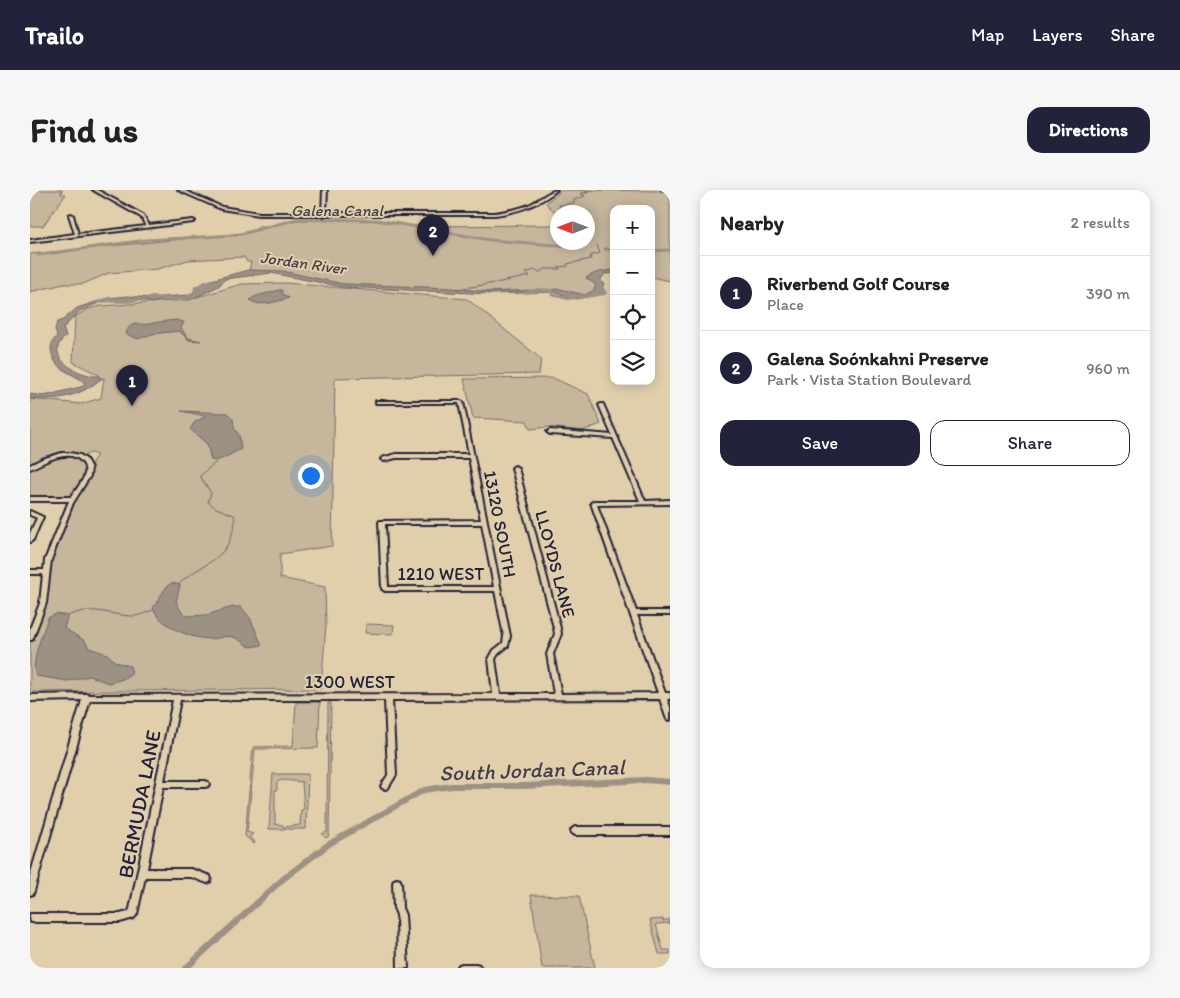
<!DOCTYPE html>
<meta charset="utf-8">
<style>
body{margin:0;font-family:Itim,sans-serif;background:#f6f6f6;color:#222}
.controls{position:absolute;right:15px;top:15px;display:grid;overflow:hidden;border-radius:10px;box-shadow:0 2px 12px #0003}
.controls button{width:45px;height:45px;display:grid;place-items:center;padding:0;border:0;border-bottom:1px solid #e0e0e0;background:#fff;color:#222;font:25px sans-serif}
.compass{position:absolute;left:520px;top:15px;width:45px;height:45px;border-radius:50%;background:#fff;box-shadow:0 2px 12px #0003;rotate:270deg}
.you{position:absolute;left:280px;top:285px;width:18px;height:18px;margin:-12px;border:4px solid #fff;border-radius:50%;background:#1a73e8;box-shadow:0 0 0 8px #1a73e833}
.badge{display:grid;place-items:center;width:32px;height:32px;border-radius:50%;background:#22223b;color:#fff;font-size:16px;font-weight:700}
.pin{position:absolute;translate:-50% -41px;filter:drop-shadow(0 1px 2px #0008)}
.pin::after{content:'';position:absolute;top:26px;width:18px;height:15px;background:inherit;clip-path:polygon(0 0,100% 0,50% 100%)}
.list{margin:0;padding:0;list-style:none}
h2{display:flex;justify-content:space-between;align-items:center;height:65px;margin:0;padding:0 20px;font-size:21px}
h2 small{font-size:16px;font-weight:400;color:#767676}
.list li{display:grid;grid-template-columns:32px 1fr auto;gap:15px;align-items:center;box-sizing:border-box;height:75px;padding:0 20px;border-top:1px solid #e0e0e0}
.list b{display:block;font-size:19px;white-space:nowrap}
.list p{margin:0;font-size:16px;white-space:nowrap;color:#767676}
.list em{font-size:16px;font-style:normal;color:#767676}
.actions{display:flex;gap:10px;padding:15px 20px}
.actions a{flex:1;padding:11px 0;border:1px solid #22223b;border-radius:15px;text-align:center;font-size:18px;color:#22223b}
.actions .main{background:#22223b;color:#fff}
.icon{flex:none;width:28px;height:28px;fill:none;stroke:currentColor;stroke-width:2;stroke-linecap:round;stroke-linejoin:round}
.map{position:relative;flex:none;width:640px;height:778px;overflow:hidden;border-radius:15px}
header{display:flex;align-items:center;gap:30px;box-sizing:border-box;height:70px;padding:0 25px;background:#22223b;color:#fff}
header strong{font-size:24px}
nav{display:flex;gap:28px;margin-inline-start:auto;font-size:18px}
.intro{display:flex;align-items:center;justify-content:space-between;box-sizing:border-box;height:120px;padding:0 30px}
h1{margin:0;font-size:35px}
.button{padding:12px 22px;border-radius:15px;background:#22223b;color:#fff;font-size:18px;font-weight:700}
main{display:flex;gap:30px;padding:0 30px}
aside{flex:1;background:#fff;border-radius:15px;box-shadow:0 2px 12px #0003}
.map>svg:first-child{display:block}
.green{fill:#c5b69c;stroke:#746c6c;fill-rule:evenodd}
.water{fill:#9d9184;stroke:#6c6567}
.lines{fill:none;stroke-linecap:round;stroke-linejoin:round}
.stream{stroke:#6c6567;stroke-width:1}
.canal-far1{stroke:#9d9184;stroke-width:3}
.canal{stroke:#9d9184;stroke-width:6}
.river{fill:#9d9184;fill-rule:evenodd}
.minor-casing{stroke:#22223b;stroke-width:4}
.minor{fill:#e1cfac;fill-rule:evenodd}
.rail-casing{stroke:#22223b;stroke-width:2.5}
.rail{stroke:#e1cfac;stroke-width:1;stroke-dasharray:2;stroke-linecap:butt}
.labels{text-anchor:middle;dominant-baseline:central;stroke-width:4;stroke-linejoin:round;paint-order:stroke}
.far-water-label{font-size:16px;font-style:italic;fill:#413e4d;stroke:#e1cfac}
.street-label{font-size:18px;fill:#22223b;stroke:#e1cfac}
.near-street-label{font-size:21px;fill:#22223b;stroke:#e1cfac}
.near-water-label{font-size:22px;font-style:italic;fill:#413e4d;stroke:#e1cfac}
</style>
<header>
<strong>Trailo</strong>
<nav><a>Map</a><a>Layers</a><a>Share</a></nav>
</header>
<div class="intro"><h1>Find us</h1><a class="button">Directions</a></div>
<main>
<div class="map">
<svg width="640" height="778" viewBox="0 0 640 778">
<rect width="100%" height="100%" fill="#e1cfac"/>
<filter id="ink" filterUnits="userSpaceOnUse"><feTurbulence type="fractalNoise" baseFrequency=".02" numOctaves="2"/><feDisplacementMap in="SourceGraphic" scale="10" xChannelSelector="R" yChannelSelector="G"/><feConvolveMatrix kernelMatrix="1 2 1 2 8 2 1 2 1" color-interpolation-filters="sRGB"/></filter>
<g filter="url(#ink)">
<path class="green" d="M 0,0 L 32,0 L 31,4 L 36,4 L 13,36 L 0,36 Z
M 532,0 L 640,1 L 640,91 L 621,87 L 621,19 L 584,19 L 584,81 L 569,83 L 569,97 L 559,105 L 545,105 L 516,100 L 462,102 L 309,94 L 244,81 L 219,81 L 221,72 L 217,72 L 214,67 L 158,70 L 128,79 L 79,83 L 53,94 L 34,94 L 0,102 L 0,64 L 213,43 L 227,39 L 228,36 L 240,36 L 264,30 L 341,30 L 380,36 L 527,35 L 528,52 L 558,52 L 558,22 L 528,22 L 527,25 L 516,13 Z
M 256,93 L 437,109 L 511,169 L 509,184 L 305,188 L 302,356 L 250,364 L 250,388 L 295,397 L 296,435 L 291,499 L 0,502 L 0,453 L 8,437 L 18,406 L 22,370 L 44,311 L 61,285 L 62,272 L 67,265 L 60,263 L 52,267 L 55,284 L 41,307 L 0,307 L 0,209 L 51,214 L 71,208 L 74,188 L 71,189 L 69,185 L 43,172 L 45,127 L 58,119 L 71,116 L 157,110 L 212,94 Z
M 523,188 L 558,204 L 571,234 L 552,241 L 519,237 L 500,239 L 497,231 L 443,228 L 434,189 Z
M 336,434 L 364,435 L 363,444 L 335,443 Z
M 266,512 L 290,512 L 288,558 L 225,559 L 217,642 L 223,644 L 219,647 L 225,652 L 224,654 L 215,646 L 223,557 L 263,556 Z
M 298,513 L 301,513 L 299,646 L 296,648 L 292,644 L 297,642 Z
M 243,584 L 278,584 L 276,639 L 239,639 ZM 252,590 L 272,592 L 274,619 L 271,620 L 270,635 L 253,637 L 253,635 L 245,634 L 245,600 L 247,600 L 247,592 Z
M 501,705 L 549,706 L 565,778 L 512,778 Z
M 633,729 L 633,731 L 640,729 L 640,733 L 626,734 L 633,760 L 640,760 L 640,764 L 629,764 L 620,730 Z"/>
<path class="water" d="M 218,80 L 252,81 L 313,94 L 422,98 L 460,102 L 530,99 L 555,105 L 564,100 L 566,95 L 556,88 C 564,82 574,81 584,80 L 584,83 L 575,84 L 571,89 L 571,92 L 574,94 L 569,105 L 546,109 L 525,102 L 462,104 L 313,97 L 241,83 L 195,89 L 189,96 L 160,110 L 141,108 L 122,113 L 116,111 L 78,109 L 50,121 L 33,138 L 36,146 C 11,166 49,187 69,186 L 71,189 C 66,192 63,196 58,198 C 41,208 19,211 0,208 L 0,204 L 14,206 L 54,196 L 54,192 C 43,183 26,181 22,164 C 20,157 21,152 27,146 L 25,140 L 27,132 L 33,130 L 47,118 L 78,108 L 98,106 L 118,108 L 160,105 L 174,92 Z
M 248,100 L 252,100 L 252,104 L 259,108 C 248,111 230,118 220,110 C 226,104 240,104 248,100 Z
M 146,130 L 154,132 L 151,138 L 158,148 L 171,151 L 159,150 L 149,141 L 122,144 L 108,149 L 96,144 C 100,129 110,136 119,134 C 127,132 136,131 146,130 Z
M 151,221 L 197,223 L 203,229 L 204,238 L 209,245 L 211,259 C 202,263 189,273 181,270 L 177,254 L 160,239 L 165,232 L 176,226 Z
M 142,393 L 150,395 L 146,412 L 151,421 L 156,426 L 176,425 L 203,417 L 211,417 L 220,428 L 232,455 L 220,457 C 214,454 210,449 203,447 C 195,445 188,449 180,449 C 161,449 130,436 123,418 L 137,396 Z
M 26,424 L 38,426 L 34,438 L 55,451 L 59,458 L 77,464 L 86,472 L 100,476 L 102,483 L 93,489 L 79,493 L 59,486 L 38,491 L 6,486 C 0,473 13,442 18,428 Z"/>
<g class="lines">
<path class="stream" d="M 530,22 L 529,15 L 544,13 L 544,10 L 555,6 L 550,3 L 558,3 L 555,1 L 561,0
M 558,51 L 560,52
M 426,99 C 450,96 477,91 500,86 L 495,83 L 505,80 L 510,82 L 515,79 L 530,79 L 529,77 L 538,76 L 537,74 L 561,69 L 560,66 L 570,63 L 567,55
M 149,394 C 168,374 193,374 202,344 C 204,337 206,332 204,325 L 186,318 L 178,312 L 181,303 L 170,286 L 186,272
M 38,426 C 63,414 79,426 104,426 C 110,426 117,422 123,420"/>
<path class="canal-far1" d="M 211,44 L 267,29 L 347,30 L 460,50 L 552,57
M 575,59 L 584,60
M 621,61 L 640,60
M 8,65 L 116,50 L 207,45"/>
<path class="canal" d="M 156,778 L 253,689 L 299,654 L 394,600 L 422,596 L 494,596 L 616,590 L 640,592"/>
<path class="river" d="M 181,89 L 184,91 L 183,92 L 169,98 L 169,105 C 154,115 138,110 121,110 L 118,108 L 121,106 C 136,106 149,110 163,104 L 164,96 Z
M 567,89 L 569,90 L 577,103 L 575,105 L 538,110 L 521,106 L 520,102 C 512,102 497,104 492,102 L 508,98 L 522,99 L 524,100 L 525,104 L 538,106 L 571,103 L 564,91 Z
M 77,108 L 108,108 L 111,110 C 98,116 82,110 68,114 L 65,112 Z"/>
<g class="minor-casing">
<path id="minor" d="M 63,0 L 67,0 L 113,25 L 119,35 L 163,30 L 165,31 L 163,32 L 0,52 L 0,50 L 45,44 L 39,25 L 41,24 L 43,25 L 48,44 L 116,36 L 111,27 Z
M 148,0 L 153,0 L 192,17 L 229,23 L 292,23 L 293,0 L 297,0 L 296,23 L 465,23 C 477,21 490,19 501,14 C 509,10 519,1 527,0 C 509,15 488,22 465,25 L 296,25 L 294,26 L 292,25 L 229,25 L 191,19 Z
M 346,211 L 431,211 L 433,212 L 480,446 L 478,456 L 468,464 L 465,469 L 470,504 L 524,504 L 517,464 L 525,444 L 524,438 L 482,278 L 485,276 L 488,278 L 530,438 L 531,444 L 523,464 L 531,504 L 628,503 L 561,313 L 564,311 L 610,311 L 583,248 L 520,244 L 517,242 L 520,240 L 582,245 L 569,215 L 571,214 L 573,214 L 615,311 L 640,310 L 640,314 L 567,315 L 606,421 L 640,421 L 640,425 L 607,425 L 635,503 L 640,503 L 640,509 L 637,509 L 640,517 L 640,530 L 637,529 L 636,527 L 630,509 L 362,510 L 366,585 L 358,598 L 355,599 L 352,598 L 351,596 L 358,585 L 355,510 L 150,510 L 134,591 L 175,591 L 178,592 L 179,594 L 178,596 L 175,597 L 133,597 L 117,679 L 161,679 L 180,686 L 181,689 L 180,692 L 177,693 L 161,687 L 115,687 L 107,724 L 104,728 L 90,732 L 0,732 L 0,724 L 90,724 L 98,722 L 100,719 L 143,510 L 60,510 L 4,701 L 3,704 L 0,705 L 0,686 L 52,510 L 0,511 L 0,505 L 57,504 L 60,505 L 463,504 L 459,469 L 464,460 L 473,453 L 474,446 L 465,401 L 355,401 L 352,399 L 349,332 L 350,331 L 451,330 L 439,268 L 366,268 L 354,271 L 351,269 L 352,268 L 366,264 L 439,264 L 429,213 L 346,213 ZM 355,334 L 452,334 L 464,397 L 358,397 Z
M 32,263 L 40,263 L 50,265 L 56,269 L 61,278 L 60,286 L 43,313 L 21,370 L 16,413 L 3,448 L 2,450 L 0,450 L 0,439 L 10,413 L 13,384 L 0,384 L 0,380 L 14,380 L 15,370 L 39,311 L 0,311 L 0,307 L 41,307 C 45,301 51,294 54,287 C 56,282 56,276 52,272 C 39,257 13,273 0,279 L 0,275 L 12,269 Z
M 0,321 L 13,327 L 3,350 L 0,352 L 0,343 L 7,328 L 0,325 Z
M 545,637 L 640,637 L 640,645 L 545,645 L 542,643 L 541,641 L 542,639 Z
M 367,689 L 370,690 L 371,693 L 372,718 L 375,725 L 378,778 L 368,778 L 367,725 L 364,718 L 363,693 L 364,690 Z
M 432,774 L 446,774 L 449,775 L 451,778 L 427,778 L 429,775 Z"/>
</g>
<use href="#minor" class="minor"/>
<g class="rail-casing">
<path id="rail" d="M 631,0 L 640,1"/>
</g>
<use href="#rail" class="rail"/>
</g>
</g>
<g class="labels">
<g class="far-water-label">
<text x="307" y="20">Galena Canal</text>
<text transform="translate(273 73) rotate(8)">Jordan River</text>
</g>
<g class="street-label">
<text transform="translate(470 334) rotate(79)">13120 SOUTH</text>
<text transform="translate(525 374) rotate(75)">LLOYDS LANE</text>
<text x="411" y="384">1210 WEST</text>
<text x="320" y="492">1300 WEST</text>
</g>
<g class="near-street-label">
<text transform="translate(109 614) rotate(-79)">BERMUDA LANE</text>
</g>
<g class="near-water-label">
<text transform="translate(502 580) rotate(-2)">South Jordan Canal</text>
</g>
</g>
</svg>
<div class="controls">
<button>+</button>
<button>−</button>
<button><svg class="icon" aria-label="locate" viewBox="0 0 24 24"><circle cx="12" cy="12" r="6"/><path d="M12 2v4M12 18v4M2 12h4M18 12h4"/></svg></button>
<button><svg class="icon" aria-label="layers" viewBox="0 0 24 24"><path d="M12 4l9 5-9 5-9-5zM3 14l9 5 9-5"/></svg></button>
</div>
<svg class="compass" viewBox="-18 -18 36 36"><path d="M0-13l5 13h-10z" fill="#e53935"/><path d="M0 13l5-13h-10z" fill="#767676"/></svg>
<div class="you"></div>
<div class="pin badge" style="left:102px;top:216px">1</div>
<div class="pin badge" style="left:403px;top:66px">2</div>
</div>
<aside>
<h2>Nearby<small>2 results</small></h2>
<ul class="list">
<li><span class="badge">1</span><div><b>Riverbend Golf Course</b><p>Place</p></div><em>390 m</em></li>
<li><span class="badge">2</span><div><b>Galena Soónkahni Preserve</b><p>Park · Vista Station Boulevard</p></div><em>960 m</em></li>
</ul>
<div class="actions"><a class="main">Save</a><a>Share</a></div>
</aside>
</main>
